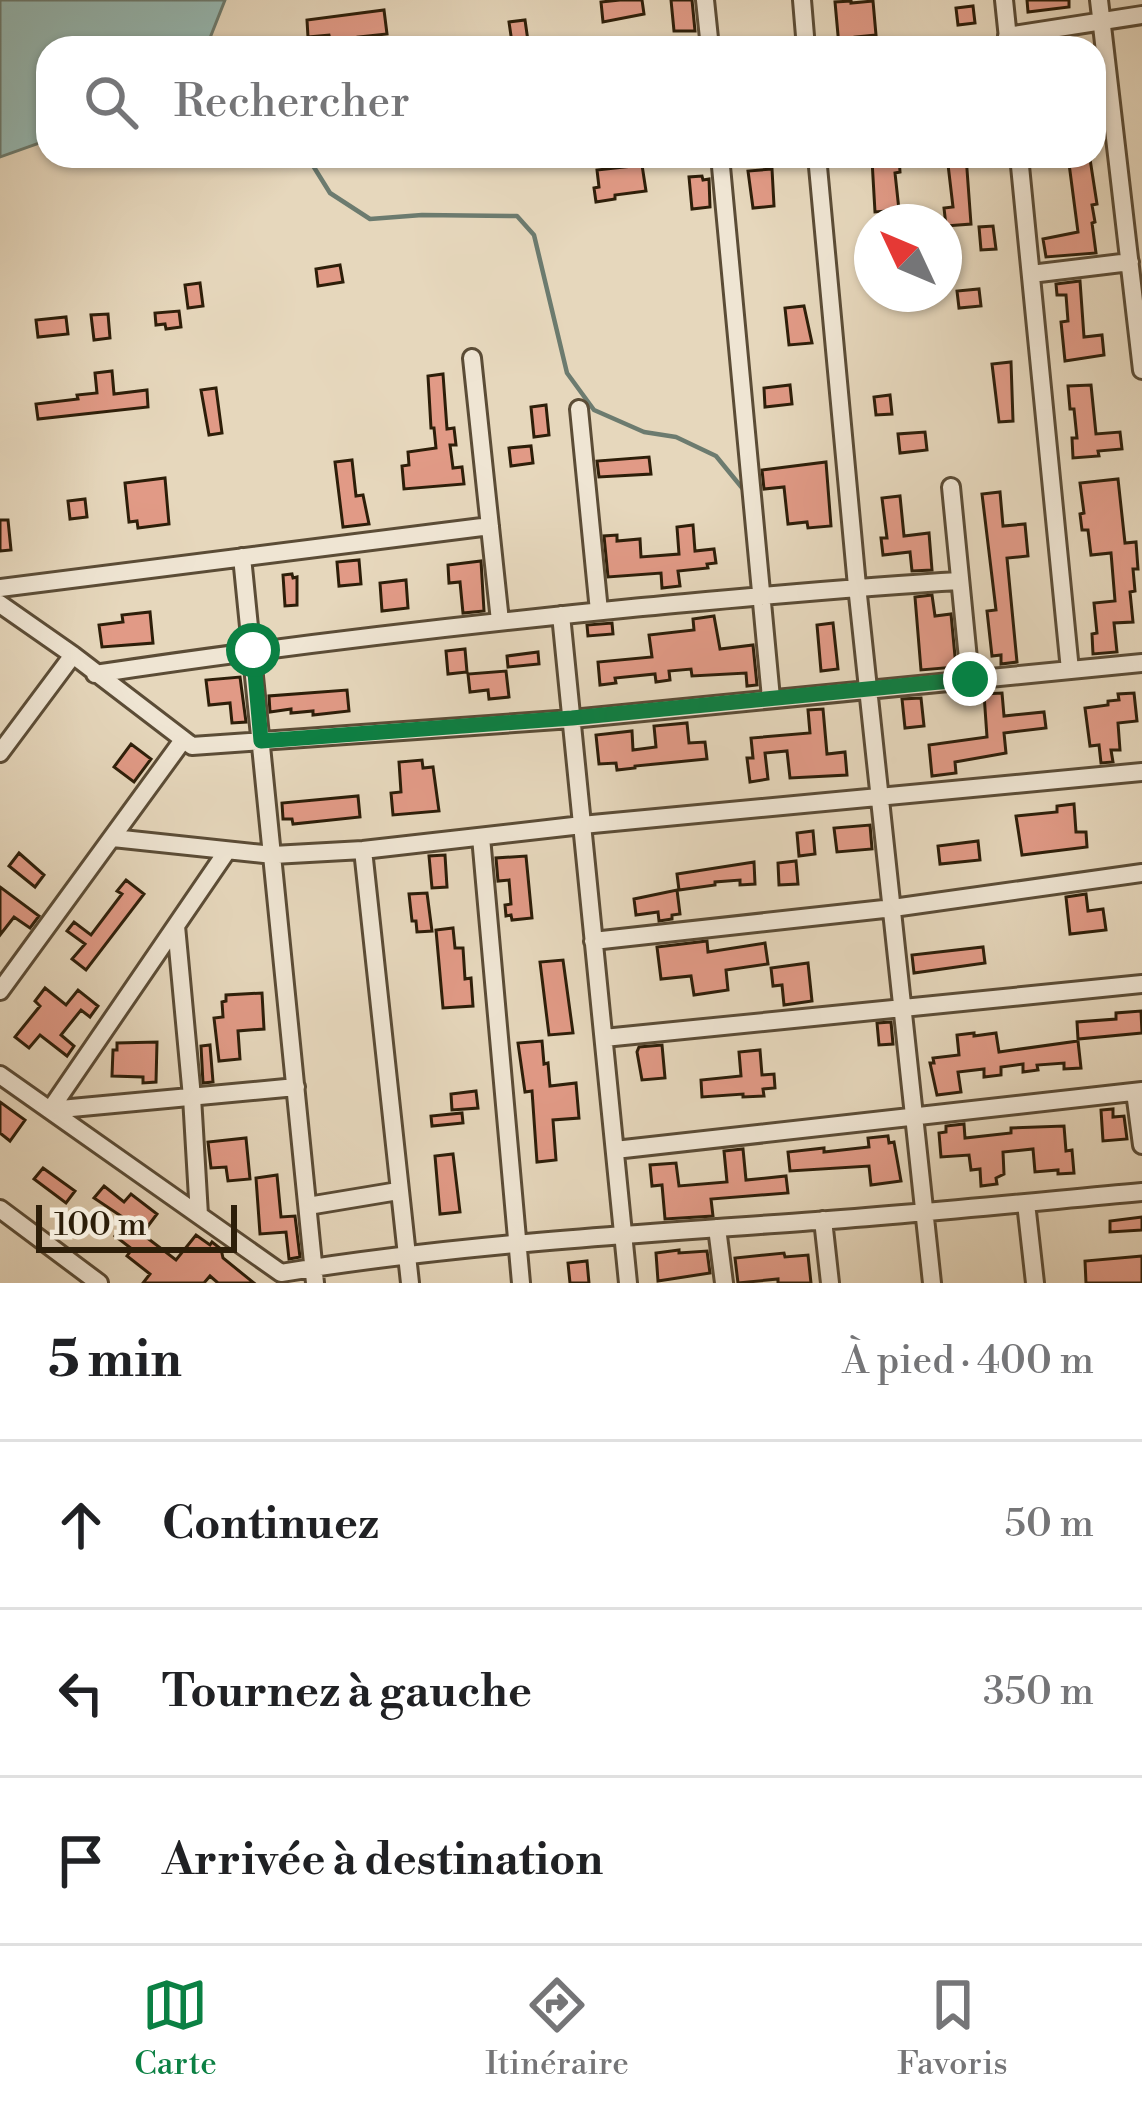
<!DOCTYPE html>
<html lang="fr">
<meta charset="utf-8">
<style>
body{margin:0;font-family:"Libre Bodoni",serif;background:#f2f2f2;color:#202124}
.compass{position:absolute;left:854px;top:204px;width:108px;height:108px;border-radius:50%;background:#fff;box-shadow:0 3px 9px #0004;rotate:314deg}
.scale{position:absolute;left:36px;bottom:30px;width:201px;box-sizing:border-box;padding-left:12px;border:6px solid #2d1e09;border-top:0;font-size:33px;line-height:42px;white-space:nowrap;color:#2d1e09;-webkit-text-stroke:9px #efe5d3;paint-order:stroke}
.stop{position:absolute;width:36px;height:36px;margin:-27px;border:9px solid #0b8043;border-radius:50%;background:#fff}
.stop.end{background:#0b8043;border-color:#fff;box-shadow:0 3px 12px #0008}
.list{margin:0;padding:0;list-style:none}
h2{display:flex;justify-content:space-between;align-items:center;height:156px;margin:0;padding:0 48px;font-size:51px}
h2 small{font-size:39px;font-weight:400;color:#757577}
.list li{display:grid;grid-template-columns:78px 1fr auto;gap:36px;align-items:center;box-sizing:border-box;height:168px;padding:0 48px;border-top:3px solid #e0e0e0}
.list b{display:block;font-size:45px;white-space:nowrap}
.list em{font-size:39px;font-style:normal;color:#757577}
.icon{flex:none;width:66px;height:66px;fill:none;stroke:currentColor;stroke-width:2;stroke-linecap:round;stroke-linejoin:round}
.map{position:relative;flex:none;width:1142px;height:1283px;overflow:hidden}
.search{position:absolute;background:#fff;box-shadow:0 3px 9px #0004;left:36px;right:36px;top:36px;height:132px;display:flex;align-items:center;gap:30px;box-sizing:border-box;padding:0 42px;border-radius:36px;color:#757577;font-size:45px}
.sheet{height:660px;background:#fff}
nav{display:flex;justify-content:space-around;align-items:center;box-sizing:border-box;height:168px;border-top:3px solid #e0e0e0;background:#fff;font-size:33px;color:#757577}
nav a{display:grid;justify-items:center;gap:6px}
nav .on{color:#0b8043}
.map>svg:first-child{display:block}
.water{fill:#96b9b3;stroke:#6c7b6f;stroke-width:3}
.lines{fill:none;stroke-linecap:round;stroke-linejoin:round}
.stream{stroke:#6c7b6f;stroke-width:4.5}
.building{fill:#e19a86;stroke:#2d1e09;stroke-width:3}
.minor-casing{stroke:#5b4c36;stroke-width:22}
.minor{stroke:#efe5d3;stroke-width:16}
.route{stroke:#0b8043;stroke-width:15}
</style>
<div class="map">
<svg width="1142" height="1283" viewBox="0 0 1142 1283">
<rect width="100%" height="100%" fill="#e6d7bc"/>
<filter id="stains"><feTurbulence type="fractalNoise" baseFrequency=".00167" numOctaves="4"/><feColorMatrix values="0 0 0 0 .2 0 0 0 0 .09 0 0 0 0 .02 0 0 0 .5 -.17"/></filter>
<radialGradient id="worn" r=".72"><stop offset=".6" stop-color="#630" stop-opacity="0"/><stop offset="1" stop-color="#630" stop-opacity=".3"/></radialGradient>
<path class="water" d="M 0,0 L 225,0 L 206,48 L 48,48 L 48,140 L 0,157 Z"/>
<g class="lines">
<path class="stream" d="M 307,156 L 330,193 L 370,219 L 422,215 L 517,216 L 534,235 L 567,373 L 594,410 L 644,432 L 676,437 L 716,456 L 743,489"/>
</g>
<path class="building" d="M 620,0 L 642,0 L 644,14 L 603,22 L 601,2 Z
M 671,0 L 692,0 L 695,31 L 674,31 Z
M 1027,0 L 1069,0 L 1069,7 L 1028,12 Z
M 851,1 L 851,3 L 873,1 L 876,35 L 855,37 L 856,48 L 841,48 L 839,46 L 835,2 Z
M 973,6 L 975,23 L 958,25 L 956,8 Z
M 384,10 L 387,34 L 358,37 L 359,48 L 338,48 L 337,38 L 330,39 L 329,35 L 308,37 L 307,20 Z
M 525,20 L 528,41 L 512,43 L 509,22 Z
M 947,156 L 966,156 L 971,224 L 946,226 L 944,208 L 953,207 Z
M 1068,156 L 1087,156 L 1087,160 L 1090,159 L 1097,204 L 1092,205 L 1095,222 L 1092,223 L 1096,253 L 1046,257 L 1043,239 L 1078,232 Z
M 899,157 L 900,172 L 895,173 L 899,210 L 875,212 L 872,160 Z
M 642,165 L 646,191 L 615,195 L 615,199 L 596,202 L 594,188 L 599,187 L 597,170 Z
M 772,169 L 774,206 L 753,208 L 748,171 Z
M 702,176 L 703,180 L 709,179 L 710,207 L 692,209 L 689,177 Z
M 993,226 L 996,249 L 981,250 L 979,227 Z
M 340,265 L 343,282 L 318,286 L 316,269 Z
M 1080,281 L 1084,337 L 1102,335 L 1104,355 L 1065,361 L 1061,322 L 1068,321 L 1066,295 L 1057,295 L 1056,284 Z
M 200,283 L 203,306 L 188,308 L 185,285 Z
M 979,289 L 981,306 L 959,308 L 957,291 Z
M 804,306 L 812,343 L 789,345 L 785,308 Z
M 179,311 L 181,327 L 166,329 L 165,324 L 156,325 L 155,313 Z
M 108,314 L 110,338 L 94,340 L 91,315 Z
M 66,317 L 68,334 L 38,337 L 36,320 Z
M 1011,362 L 1013,421 L 999,422 L 992,364 Z
M 112,371 L 114,394 L 147,390 L 148,407 L 38,419 L 36,404 L 78,399 L 77,395 L 97,393 L 95,373 Z
M 443,374 L 447,429 L 454,428 L 456,445 L 450,445 L 453,468 L 462,467 L 464,484 L 404,489 L 402,466 L 409,465 L 408,452 L 436,448 L 434,428 L 431,428 L 428,376 Z
M 790,385 L 792,404 L 765,407 L 764,388 Z
M 1091,385 L 1096,434 L 1120,432 L 1122,449 L 1098,451 L 1099,456 L 1073,458 L 1072,438 L 1077,438 L 1074,409 L 1070,409 L 1068,386 Z
M 216,388 L 222,433 L 209,435 L 201,390 Z
M 890,395 L 892,414 L 876,415 L 874,397 Z
M 546,405 L 549,435 L 534,437 L 531,407 Z
M 925,432 L 927,450 L 900,453 L 898,434 Z
M 531,446 L 533,463 L 511,466 L 509,448 Z
M 649,457 L 651,474 L 599,477 L 597,461 Z
M 352,460 L 356,496 L 363,495 L 369,524 L 343,527 L 335,462 Z
M 826,462 L 831,526 L 808,528 L 807,522 L 788,524 L 784,487 L 764,489 L 762,470 Z
M 165,478 L 169,524 L 138,528 L 137,521 L 129,522 L 125,483 Z
M 1118,479 L 1125,543 L 1136,542 L 1138,569 L 1133,569 L 1135,591 L 1130,592 L 1133,622 L 1114,623 L 1117,652 L 1093,654 L 1092,634 L 1097,633 L 1094,603 L 1115,601 L 1111,553 L 1091,555 L 1088,530 L 1082,530 L 1080,514 L 1084,513 L 1080,483 Z
M 1000,492 L 1003,526 L 1025,524 L 1028,556 L 1007,558 L 1017,662 L 1001,664 L 1001,655 L 992,656 L 987,611 L 996,610 L 982,494 Z
M 900,496 L 904,536 L 929,533 L 932,570 L 912,571 L 910,552 L 883,555 L 881,538 L 887,538 L 882,498 Z
M 85,499 L 87,517 L 70,519 L 68,501 Z
M 0,520 L 8,520 L 11,550 L 0,551 Z
M 693,525 L 695,551 L 714,549 L 716,563 L 707,564 L 708,568 L 678,571 L 680,586 L 662,588 L 661,573 L 608,577 L 604,536 L 617,535 L 617,541 L 640,539 L 641,557 L 679,554 L 677,527 Z
M 359,560 L 361,584 L 339,586 L 337,562 Z
M 481,561 L 484,611 L 463,613 L 460,582 L 449,583 L 448,565 Z
M 292,574 L 293,578 L 297,577 L 297,605 L 285,606 L 283,575 Z
M 406,580 L 408,608 L 382,611 L 380,583 Z
M 932,595 L 935,616 L 951,614 L 956,667 L 921,670 L 915,597 Z
M 150,612 L 153,643 L 102,647 L 99,625 L 123,622 L 122,615 Z
M 714,616 L 720,649 L 753,645 L 757,685 L 747,686 L 746,673 L 692,676 L 691,669 L 669,671 L 670,680 L 656,682 L 655,674 L 615,678 L 616,683 L 600,685 L 598,662 L 652,657 L 649,635 L 694,630 L 693,619 Z
M 612,623 L 613,634 L 588,636 L 587,625 Z
M 833,623 L 838,669 L 821,671 L 817,625 Z
M 465,649 L 467,672 L 448,674 L 446,651 Z
M 538,652 L 539,664 L 508,667 L 507,656 Z
M 506,671 L 509,697 L 489,699 L 488,690 L 470,692 L 468,674 Z
M 240,677 L 246,722 L 232,723 L 230,703 L 209,705 L 206,680 Z
M 347,690 L 349,711 L 313,715 L 313,711 L 291,713 L 291,709 L 270,712 L 269,696 Z
M 1002,693 L 1004,716 L 1044,712 L 1046,728 L 1004,733 L 1006,753 L 955,762 L 956,773 L 932,776 L 929,745 L 987,737 L 984,694 Z
M 1134,693 L 1137,721 L 1118,723 L 1120,750 L 1111,750 L 1113,762 L 1101,763 L 1099,745 L 1090,746 L 1085,708 L 1108,705 L 1108,701 L 1119,700 L 1118,694 Z
M 921,698 L 924,726 L 905,728 L 902,699 Z
M 823,709 L 827,754 L 845,752 L 847,775 L 790,778 L 787,751 L 765,753 L 768,779 L 750,782 L 747,758 L 753,758 L 751,738 L 810,733 L 808,710 Z
M 687,723 L 689,743 L 705,742 L 707,759 L 635,766 L 635,768 L 617,770 L 616,763 L 599,764 L 596,735 L 632,731 L 633,750 L 656,747 L 654,726 Z
M 131,744 L 151,759 L 134,782 L 114,767 Z
M 422,760 L 423,768 L 433,767 L 439,811 L 393,815 L 391,793 L 401,792 L 399,762 Z
M 358,796 L 360,817 L 293,824 L 292,819 L 283,819 L 282,803 Z
M 1074,804 L 1076,832 L 1086,832 L 1087,847 L 1022,855 L 1016,816 L 1057,812 L 1057,806 Z
M 870,825 L 872,849 L 837,852 L 834,828 Z
M 813,831 L 815,854 L 799,856 L 797,833 Z
M 978,841 L 980,860 L 940,864 L 938,846 Z
M 19,853 L 44,875 L 35,887 L 9,866 Z
M 445,855 L 447,887 L 432,888 L 429,856 Z
M 526,856 L 532,918 L 512,920 L 511,915 L 506,916 L 505,905 L 511,904 L 509,880 L 498,881 L 496,858 Z
M 796,861 L 798,884 L 779,885 L 778,863 Z
M 754,862 L 755,884 L 740,885 L 740,880 L 715,882 L 715,885 L 679,890 L 677,874 Z
M 126,880 L 144,894 L 86,970 L 72,959 L 85,944 L 67,931 L 74,922 L 91,935 L 122,894 L 117,891 Z
M 0,887 L 39,916 L 30,928 L 14,917 L 0,935 Z
M 677,890 L 680,914 L 672,915 L 672,919 L 659,921 L 658,912 L 636,915 L 634,899 Z
M 427,893 L 432,931 L 417,932 L 416,921 L 412,921 L 409,894 Z
M 1086,894 L 1088,911 L 1103,909 L 1106,930 L 1070,934 L 1066,897 Z
M 453,928 L 455,948 L 463,948 L 465,979 L 471,978 L 473,1006 L 443,1008 L 436,930 Z
M 707,941 L 708,952 L 765,943 L 768,964 L 726,970 L 728,990 L 694,995 L 691,976 L 661,979 L 657,947 Z
M 983,947 L 985,963 L 914,973 L 912,955 Z
M 563,960 L 573,1033 L 549,1035 L 540,962 Z
M 808,963 L 812,1001 L 784,1005 L 782,985 L 773,986 L 771,968 Z
M 45,988 L 66,1005 L 78,990 L 98,1006 L 90,1017 L 81,1010 L 61,1035 L 74,1046 L 67,1056 L 40,1035 L 29,1048 L 15,1037 L 40,1006 L 35,1001 Z
M 262,993 L 264,1029 L 238,1031 L 240,1059 L 219,1061 L 214,1018 L 223,1017 L 222,1002 L 226,1001 L 226,995 Z
M 1141,1011 L 1142,1033 L 1078,1039 L 1077,1022 L 1116,1019 L 1116,1013 Z
M 891,1022 L 893,1044 L 879,1045 L 877,1023 Z
M 974,1033 L 974,1036 L 996,1033 L 999,1052 L 1078,1041 L 1081,1068 L 1064,1069 L 1064,1063 L 1037,1065 L 1038,1070 L 1023,1072 L 1023,1064 L 1001,1067 L 1001,1075 L 984,1077 L 984,1069 L 958,1072 L 961,1092 L 937,1095 L 930,1063 L 934,1063 L 933,1058 L 959,1055 L 957,1035 Z
M 542,1041 L 544,1064 L 548,1063 L 550,1086 L 576,1083 L 579,1118 L 553,1120 L 556,1160 L 537,1162 L 532,1091 L 525,1092 L 518,1043 Z
M 157,1042 L 156,1082 L 143,1083 L 143,1077 L 112,1076 L 113,1050 L 117,1050 L 117,1043 Z
M 210,1045 L 213,1082 L 203,1083 L 201,1046 Z
M 662,1045 L 665,1078 L 642,1080 L 637,1052 L 639,1047 Z
M 760,1050 L 762,1075 L 774,1074 L 775,1088 L 763,1089 L 764,1096 L 743,1097 L 743,1094 L 702,1097 L 701,1080 L 741,1076 L 739,1052 Z
M 476,1091 L 478,1108 L 452,1110 L 451,1094 Z
M 0,1102 L 25,1120 L 10,1141 L 0,1133 Z
M 1113,1109 L 1113,1117 L 1124,1116 L 1127,1139 L 1103,1141 L 1101,1110 Z
M 462,1113 L 463,1123 L 432,1126 L 431,1116 Z
M 964,1124 L 965,1138 L 1011,1133 L 1011,1128 L 1064,1126 L 1066,1151 L 1072,1150 L 1074,1173 L 1058,1174 L 1058,1170 L 1035,1172 L 1033,1149 L 1003,1152 L 1004,1174 L 996,1178 L 997,1184 L 981,1186 L 980,1169 L 971,1170 L 969,1155 L 941,1157 L 939,1133 L 946,1132 L 946,1126 Z
M 888,1136 L 889,1143 L 894,1142 L 901,1181 L 871,1185 L 869,1166 L 790,1171 L 788,1152 L 824,1148 L 824,1152 L 869,1147 L 868,1138 Z
M 246,1138 L 250,1179 L 228,1181 L 226,1167 L 211,1168 L 208,1142 Z
M 743,1149 L 746,1180 L 786,1176 L 788,1193 L 711,1199 L 713,1216 L 665,1219 L 662,1185 L 652,1186 L 650,1165 L 676,1163 L 679,1186 L 727,1182 L 724,1151 Z
M 453,1154 L 460,1212 L 440,1214 L 435,1156 Z
M 43,1168 L 75,1191 L 66,1203 L 34,1179 Z
M 277,1175 L 281,1217 L 295,1216 L 300,1257 L 289,1259 L 286,1232 L 260,1234 L 256,1178 Z
M 104,1186 L 124,1202 L 131,1194 L 157,1214 L 142,1234 L 176,1260 L 196,1235 L 210,1245 L 212,1242 L 221,1249 L 223,1258 L 254,1283 L 218,1283 L 210,1276 L 204,1283 L 143,1283 L 150,1274 L 127,1256 L 132,1249 L 115,1236 L 127,1220 L 94,1198 Z
M 1142,1217 L 1142,1230 L 1110,1232 L 1110,1221 Z
M 679,1250 L 679,1253 L 707,1251 L 710,1273 L 658,1281 L 656,1253 Z
M 784,1253 L 785,1257 L 808,1255 L 811,1283 L 778,1283 L 778,1279 L 738,1283 L 735,1258 Z
M 1142,1256 L 1142,1283 L 1086,1283 L 1085,1261 Z
M 587,1261 L 589,1283 L 570,1283 L 568,1263 Z"/>
<g class="lines">
<g class="minor-casing">
<path id="minor" d="M 705,0 L 710,48
M 802,0 L 806,48
M 1004,0 L 1009,48
M 1099,0 L 1142,370
M 1007,36 L 1142,15
M 720,156 L 771,698
M 817,156 L 857,586 L 932,1283
M 1019,156 L 1070,670
M 1031,274 L 1130,262
M 472,358 L 500,621
M 579,409 L 599,611
M 951,487 L 970,679
M 242,557 L 315,1283
M 0,588 L 490,526
M 0,604 L 73,655 L 192,746 L 572,719 L 1142,663
M 561,615 L 628,1283
M 95,674 C 273,647 452,626 632,608 C 741,598 850,587 960,581
M 0,753 L 73,655
M 481,837 L 521,1283
M 113,838 L 273,855 L 363,850 L 582,825 L 1142,772
M 363,850 L 410,1283
M 176,926 L 192,1097 L 199,1215
M 593,941 L 893,908 L 1142,873
M 0,991 L 183,740
M 604,1038 L 1142,984
M 0,1075 L 281,1273 C 458,1244 637,1234 816,1221 C 925,1213 1033,1202 1142,1192
M 1135,1092 L 1142,1145
M 50,1110 L 227,851
M 50,1110 L 296,1087
M 615,1150 L 1142,1091
M 1026,1203 L 1035,1283
M 308,1206 L 398,1191
M 0,1209 L 99,1283
M 823,1220 L 830,1283
M 717,1228 L 724,1283"/>
</g>
<use href="#minor" class="minor"/>
</g>
<g class="lines">
<path class="route" d="M 253,650 L 261,741 L 572,718 L 970,679"/>
</g>
<rect width="100%" height="100%" filter="url(#stains)"/>
<rect width="100%" height="100%" fill="url(#worn)"/>
</svg>
<svg class="compass" viewBox="-18 -18 36 36"><path d="M0-13l5 13h-10z" fill="#e53935"/><path d="M0 13l5-13h-10z" fill="#757577"/></svg>
<div class="scale">100 m</div>
<div class="stop" style="left:253px;top:650px"></div>
<div class="stop end" style="left:970px;top:679px"></div>
<div class="search"><svg class="icon" aria-label="search" viewBox="0 0 24 24"><circle cx="10" cy="10" r="6"/><path d="M15 15l6 6"/></svg>Rechercher</div>
</div>
<section class="sheet">
<h2>5 min<small>À pied · 400 m</small></h2>
<ul class="list">
<li><svg class="icon" aria-label="ahead" viewBox="0 0 24 24"><path d="M12 20V5M6 11l6-6 6 6"/></svg><div><b>Continuez</b></div><em>50 m</em></li>
<li><svg class="icon" aria-label="left" viewBox="0 0 24 24"><path d="M17 20v-9H6M10 6l-5 5 5 5"/></svg><div><b>Tournez à gauche</b></div><em>350 m</em></li>
<li><svg class="icon" aria-label="arrive" viewBox="0 0 24 24"><path d="M6 21V4h12l-3 4 3 4H6"/></svg><div><b>Arrivée à destination</b></div></li>
</ul>
</section>
<nav>
<a class="on"><svg class="icon" aria-label="map" viewBox="0 0 24 24"><path d="M3 6l6-2 6 2 6-2v14l-6 2-6-2-6 2zM9 4v14M15 6v14"/></svg>Carte</a>
<a><svg class="icon" aria-label="directions" viewBox="0 0 24 24"><path d="M12 3l9 9-9 9-9-9zM9 14v-3h6M13 9l2 2-2 2"/></svg>Itinéraire</a>
<a><svg class="icon" aria-label="saved" viewBox="0 0 24 24"><path d="M7 4h10v16l-5-4-5 4z"/></svg>Favoris</a>
</nav>
